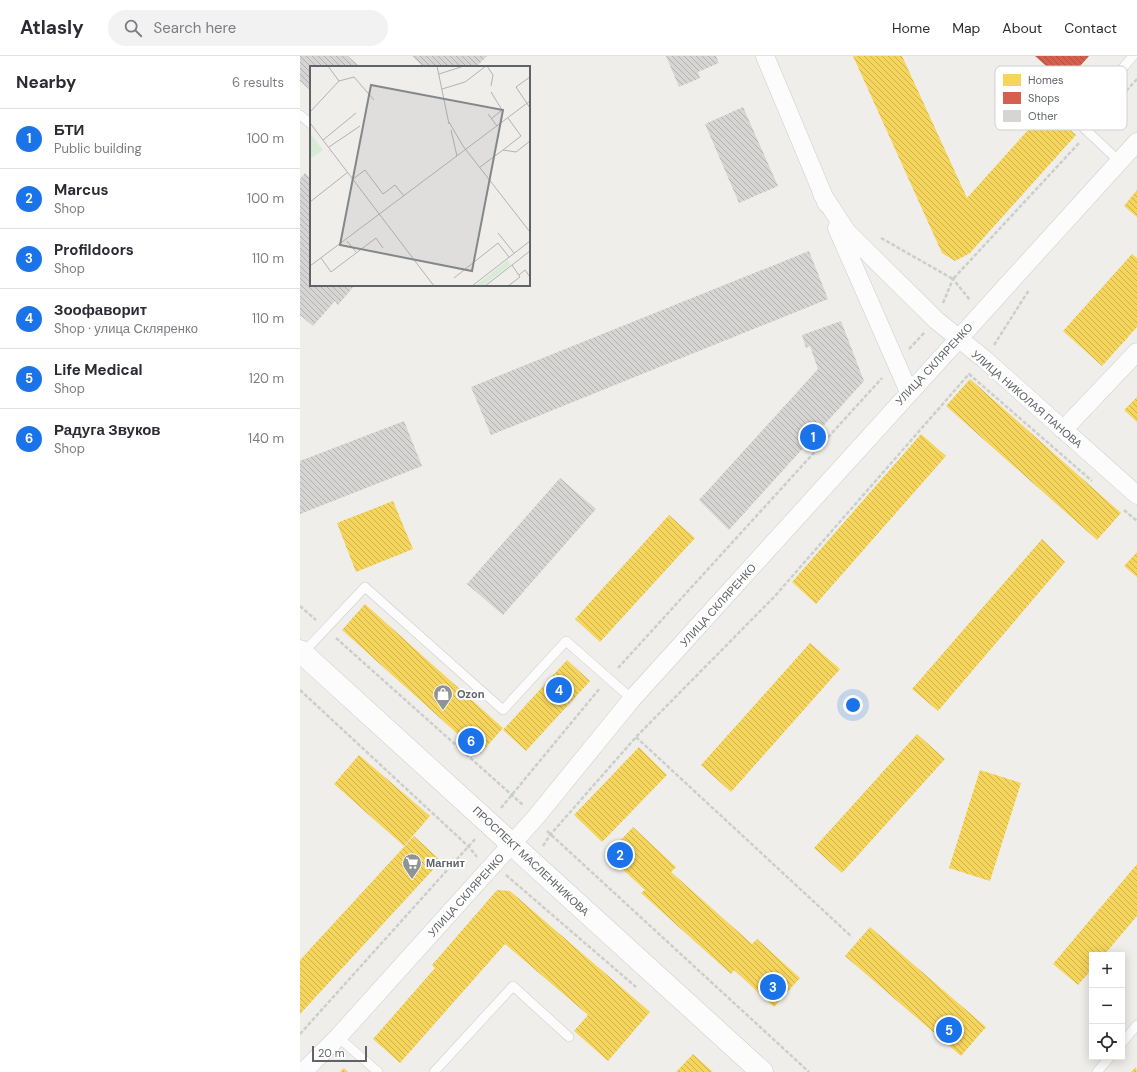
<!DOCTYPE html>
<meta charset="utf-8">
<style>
body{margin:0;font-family:"DM Sans",sans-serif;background:#f2f2f3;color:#2b2b33}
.controls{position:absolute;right:12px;bottom:12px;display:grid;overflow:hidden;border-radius:0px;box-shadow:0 2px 10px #0003}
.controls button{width:36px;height:36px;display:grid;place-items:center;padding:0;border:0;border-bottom:1px solid #e1e1e2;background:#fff;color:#2b2b33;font:20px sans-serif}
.scale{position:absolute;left:12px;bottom:10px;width:55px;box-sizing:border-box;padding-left:4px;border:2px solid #5f6368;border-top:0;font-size:11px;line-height:14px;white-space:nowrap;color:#5f6368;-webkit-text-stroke:3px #fff;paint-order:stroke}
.you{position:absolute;left:553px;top:649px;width:14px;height:14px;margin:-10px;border:3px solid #fff;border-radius:50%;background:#1a73e8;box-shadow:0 0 0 6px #1a73e833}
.badge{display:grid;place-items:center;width:26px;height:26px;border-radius:50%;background:#1a73e8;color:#fff;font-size:13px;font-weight:700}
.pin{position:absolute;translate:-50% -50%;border:2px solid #fff;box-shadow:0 1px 4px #0006}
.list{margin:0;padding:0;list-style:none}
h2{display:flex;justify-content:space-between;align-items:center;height:52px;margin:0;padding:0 16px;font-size:17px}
h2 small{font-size:13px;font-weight:400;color:#7c7c81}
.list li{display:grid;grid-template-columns:26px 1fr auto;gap:12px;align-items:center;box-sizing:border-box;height:60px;padding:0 16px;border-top:1px solid #e1e1e2}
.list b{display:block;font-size:15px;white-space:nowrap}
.list p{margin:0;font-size:13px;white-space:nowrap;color:#7c7c81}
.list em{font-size:13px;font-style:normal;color:#7c7c81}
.icon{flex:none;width:22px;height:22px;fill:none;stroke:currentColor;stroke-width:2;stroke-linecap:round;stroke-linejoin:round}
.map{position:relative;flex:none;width:837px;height:1016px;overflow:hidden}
header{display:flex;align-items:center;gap:24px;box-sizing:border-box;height:56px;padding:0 20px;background:#fff;border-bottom:1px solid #e1e1e2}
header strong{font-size:19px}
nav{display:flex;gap:22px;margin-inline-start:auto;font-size:14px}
.search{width:280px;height:36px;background:#f2f2f3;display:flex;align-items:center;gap:10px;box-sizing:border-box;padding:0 14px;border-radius:22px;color:#7c7c81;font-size:15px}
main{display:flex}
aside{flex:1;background:#fff}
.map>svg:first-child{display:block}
.homes{fill:url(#homes-back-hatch)}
.shops{fill:url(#shops-back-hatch)}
.building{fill:url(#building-back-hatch)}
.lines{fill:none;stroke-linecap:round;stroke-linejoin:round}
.service-casing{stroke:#cbcccc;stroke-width:10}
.minor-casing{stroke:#cbcccc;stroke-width:19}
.secondary-casing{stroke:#cacacb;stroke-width:23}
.path{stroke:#cacfcc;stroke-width:2.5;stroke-dasharray:4 2;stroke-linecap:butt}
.service{stroke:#fdfcfc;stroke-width:9}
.minor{stroke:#fdfcfc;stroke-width:18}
.secondary{stroke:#fdfcfc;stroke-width:22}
.labels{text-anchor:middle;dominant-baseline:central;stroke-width:4;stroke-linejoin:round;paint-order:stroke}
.street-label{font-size:11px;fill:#5f6368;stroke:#fff}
.poi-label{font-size:11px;font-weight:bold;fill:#5f6368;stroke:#fff;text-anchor:start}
.inset-road{fill:none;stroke:#b1b2b2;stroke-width:1}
.view{fill:#84888a;fill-opacity:0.15;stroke:#84888a;stroke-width:2}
.inset-edge{fill:none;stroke:#5f6368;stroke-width:2}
.key{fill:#fff;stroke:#cfd0d2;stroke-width:1}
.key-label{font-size:11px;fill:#5f6368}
</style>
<header>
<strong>Atlasly</strong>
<div class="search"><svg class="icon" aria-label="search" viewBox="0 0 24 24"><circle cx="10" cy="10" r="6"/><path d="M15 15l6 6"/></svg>Search here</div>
<nav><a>Home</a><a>Map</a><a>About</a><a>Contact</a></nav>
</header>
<main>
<aside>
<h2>Nearby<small>6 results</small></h2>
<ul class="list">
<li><span class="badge">1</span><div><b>БТИ</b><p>Public building</p></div><em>100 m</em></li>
<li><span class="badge">2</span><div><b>Marcus</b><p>Shop</p></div><em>100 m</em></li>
<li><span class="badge">3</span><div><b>Profildoors</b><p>Shop</p></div><em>110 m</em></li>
<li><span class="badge">4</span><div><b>Зоофаворит</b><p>Shop · улица Скляренко</p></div><em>110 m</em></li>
<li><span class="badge">5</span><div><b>Life Medical</b><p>Shop</p></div><em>120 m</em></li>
<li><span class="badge">6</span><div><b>Радуга Звуков</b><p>Shop</p></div><em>140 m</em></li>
</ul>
</aside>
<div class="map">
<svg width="837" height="1016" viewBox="0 0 837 1016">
<defs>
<pattern id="homes-back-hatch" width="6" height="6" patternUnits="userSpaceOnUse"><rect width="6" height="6" fill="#f6d55c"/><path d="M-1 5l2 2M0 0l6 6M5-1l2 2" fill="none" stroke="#cab050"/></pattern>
<pattern id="shops-back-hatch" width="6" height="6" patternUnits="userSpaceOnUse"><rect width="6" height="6" fill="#d6604d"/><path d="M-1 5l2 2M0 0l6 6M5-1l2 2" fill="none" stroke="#a85042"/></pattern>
<pattern id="building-back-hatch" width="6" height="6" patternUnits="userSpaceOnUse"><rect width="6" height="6" fill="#d6d5d3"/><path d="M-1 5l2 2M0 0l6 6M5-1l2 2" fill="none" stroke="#b1b0af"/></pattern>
</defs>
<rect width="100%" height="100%" fill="#efeeea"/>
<path class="homes" d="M 553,0 L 602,0 L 667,142 L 747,53 L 776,79 L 670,197 L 655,205 L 642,197 Z
M 837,134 L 837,161 L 824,150 Z
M 832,198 L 837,202 L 837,271 L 802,310 L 763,275 Z
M 670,323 L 821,457 L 797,484 L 646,350 Z
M 837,341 L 837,366 L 824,354 Z
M 621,378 L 646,400 L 516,548 L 492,526 Z
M 93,445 L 113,493 L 56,516 L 37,467 Z
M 369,459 L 395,482 L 300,586 L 275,563 Z
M 742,483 L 765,506 L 638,655 L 612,633 Z
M 837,496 L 837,521 L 824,510 Z
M 65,548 L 203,672 L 180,698 L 42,574 Z
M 510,587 L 540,613 L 431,736 L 401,709 Z
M 267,604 L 290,625 L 226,695 L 203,674 Z
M 617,678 L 645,703 L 542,817 L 514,792 Z
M 339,691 L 367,719 L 302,786 L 274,759 Z
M 59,699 L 130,760 L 104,790 L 34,728 Z
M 680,714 L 721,727 L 690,825 L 649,812 Z
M 333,771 L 376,811 L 371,816 L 452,888 L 457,883 L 500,922 L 474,951 L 434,914 L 431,918 L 341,837 L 345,834 L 307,799 Z
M 114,780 L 141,805 L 0,958 L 0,904 Z
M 837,808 L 837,860 L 804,899 L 792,899 L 792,913 L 778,929 L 753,908 Z
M 197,834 L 210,835 L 350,956 L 308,1005 L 274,975 L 288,959 L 205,888 L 100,1007 L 73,983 L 135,912 L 132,909 Z
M 570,871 L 686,971 L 661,1000 L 545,900 Z
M 393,998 L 413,1016 L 376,1016 Z
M 836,1011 L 837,1016 L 831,1016 Z
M 44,1012 L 48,1016 L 40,1016 Z"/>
<path class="shops" d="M 735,0 L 789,0 L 765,27 Z"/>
<path class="building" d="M 0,0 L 48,0 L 60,11 L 11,11 L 11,35 L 0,25 Z
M 112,0 L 187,0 L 176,11 L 123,11 Z
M 366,0 L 416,0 L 419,7 L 398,16 L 400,22 L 379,31 Z
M 443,51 L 478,130 L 439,147 L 405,68 Z
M 5,117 L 11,123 L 11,229 L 55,229 L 38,249 L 35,245 L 13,270 L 0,259 L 0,123 Z
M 509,195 L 528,243 L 191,379 L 171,331 Z
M 541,265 L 564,325 L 429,474 L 399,444 L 518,313 L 510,290 L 506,292 L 502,279 Z
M 104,365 L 122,410 L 0,458 L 0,405 Z
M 260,422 L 296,453 L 203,559 L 167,528 Z"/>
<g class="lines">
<g class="service-casing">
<path id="service" d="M 750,40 L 820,106
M 0,59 L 11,68
M 777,65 L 833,0
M 3,597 L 65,531 L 203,654 L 266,585 L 332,643
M 38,981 L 78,1016
M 822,987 L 837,969
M 134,1016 L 213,930 L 269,981
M 797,1016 L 810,1001"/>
</g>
<g class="minor-casing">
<path id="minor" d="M 465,0 L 527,148
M 522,138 L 547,176 L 636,264 L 683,302 L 837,439
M 537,172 L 609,336
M 763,374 L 837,296
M 3,1016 L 38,981 L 236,761 L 332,643 L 837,86"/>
</g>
<g class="secondary-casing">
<path id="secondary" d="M 0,595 L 462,1016"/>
</g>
<path class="path" d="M 798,66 L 837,23
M 581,182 L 653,223 L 780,86
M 643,247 L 653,223 L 670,244
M 694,289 L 729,234
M 609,293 L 625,276
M 824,454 L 837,465
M 0,550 L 16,564
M 36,582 L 223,749
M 318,612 L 582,322
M 0,634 L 169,791 L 177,801
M 336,681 L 552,881
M 201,752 L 300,632
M 247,775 L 509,1016
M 243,790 L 250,779 L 336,681 L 475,540 L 669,318 L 792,425
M 206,819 L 336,931
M 0,978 L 176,782"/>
<use href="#service" class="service"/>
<use href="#minor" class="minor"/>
<use href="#secondary" class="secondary"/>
</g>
<defs>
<g id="shop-pin" transform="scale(1)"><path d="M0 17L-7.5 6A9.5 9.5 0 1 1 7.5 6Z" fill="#919496" stroke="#fff"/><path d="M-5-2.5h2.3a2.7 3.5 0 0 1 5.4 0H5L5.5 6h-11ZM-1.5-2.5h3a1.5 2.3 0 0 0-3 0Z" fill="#fff"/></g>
<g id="supermarket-pin" transform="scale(1)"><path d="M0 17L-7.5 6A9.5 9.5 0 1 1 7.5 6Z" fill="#919496" stroke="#fff"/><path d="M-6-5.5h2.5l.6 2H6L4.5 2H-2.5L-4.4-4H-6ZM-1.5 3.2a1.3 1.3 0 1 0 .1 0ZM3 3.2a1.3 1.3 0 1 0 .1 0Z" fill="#fff"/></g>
</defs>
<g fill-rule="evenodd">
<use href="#shop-pin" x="143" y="638"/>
<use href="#supermarket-pin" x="112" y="807"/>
</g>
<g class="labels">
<g class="street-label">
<text transform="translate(634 308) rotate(-47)">УЛИЦА СКЛЯРЕНКО</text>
<text transform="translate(727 343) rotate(41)">УЛИЦА НИКОЛАЯ ПАНОВА</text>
<text transform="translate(418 549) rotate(-48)">УЛИЦА СКЛЯРЕНКО</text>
<text transform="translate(231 805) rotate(43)">ПРОСПЕКТ МАСЛЕННИКОВА</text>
<text transform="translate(166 839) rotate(-48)">УЛИЦА СКЛЯРЕНКО</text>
</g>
<g class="poi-label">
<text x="157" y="638">Ozon</text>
<text x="126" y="807">Магнит</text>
</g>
</g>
<g transform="translate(10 10)">
<rect width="220" height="220" fill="#efeeea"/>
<path d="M 198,194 L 200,199 L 172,220 L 165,220 Z" fill="#d8ebd6"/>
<path d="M 0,67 L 13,84 L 0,93 Z" fill="#d8ebd6"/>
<path class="inset-road" d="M 127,0 L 139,58M 177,0 L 183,9 L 181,20M 129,8 L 154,0M 220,11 L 206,21 L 220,42M 29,15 L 44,11 L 64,34M 132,23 L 155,16 L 176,0M 181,26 L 192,44 L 181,53M 0,46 L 29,15 L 18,0M 178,48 L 187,60M 139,56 L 153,80 L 220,166M 0,57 L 124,220M 141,64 L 147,90M 13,74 L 46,47M 19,81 L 50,60M 193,84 L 211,70 L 198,52M 170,101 L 193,84 L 206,86 L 220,75M 43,113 L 55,104 L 73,128 L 85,119 L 94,130M 0,136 L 38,106M 188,167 L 204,187M 37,175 L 46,186M 11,192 L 21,206 L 66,172 L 73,182M 0,200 L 220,35M 209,209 L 215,204 L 220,211M 144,212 L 188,177 L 199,191M 162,220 L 220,175M 175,220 L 220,185M 198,220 L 210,211 L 202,199"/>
<path class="view" d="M 61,19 L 193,44 L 162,205 L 30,179 Z"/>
<rect width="220" height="220" class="inset-edge"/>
</g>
<rect x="695" y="10" width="132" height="64" rx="6" class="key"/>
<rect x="703" y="18" width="18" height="12" fill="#f6d55c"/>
<rect x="703" y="36" width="18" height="12" fill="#d6604d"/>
<rect x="703" y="54" width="18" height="12" fill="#d6d5d3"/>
<g class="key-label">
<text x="728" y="28">Homes</text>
<text x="728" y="46">Shops</text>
<text x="728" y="64">Other</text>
</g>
</svg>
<div class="controls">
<button>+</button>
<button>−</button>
<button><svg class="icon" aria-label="locate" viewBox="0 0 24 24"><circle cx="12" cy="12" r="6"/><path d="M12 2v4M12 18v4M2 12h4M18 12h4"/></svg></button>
</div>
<div class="scale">20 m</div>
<div class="you"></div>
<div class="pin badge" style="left:513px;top:381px">1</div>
<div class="pin badge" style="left:320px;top:799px">2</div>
<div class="pin badge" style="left:473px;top:931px">3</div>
<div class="pin badge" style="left:259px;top:634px">4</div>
<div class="pin badge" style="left:649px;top:974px">5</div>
<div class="pin badge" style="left:171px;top:685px">6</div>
</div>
</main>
